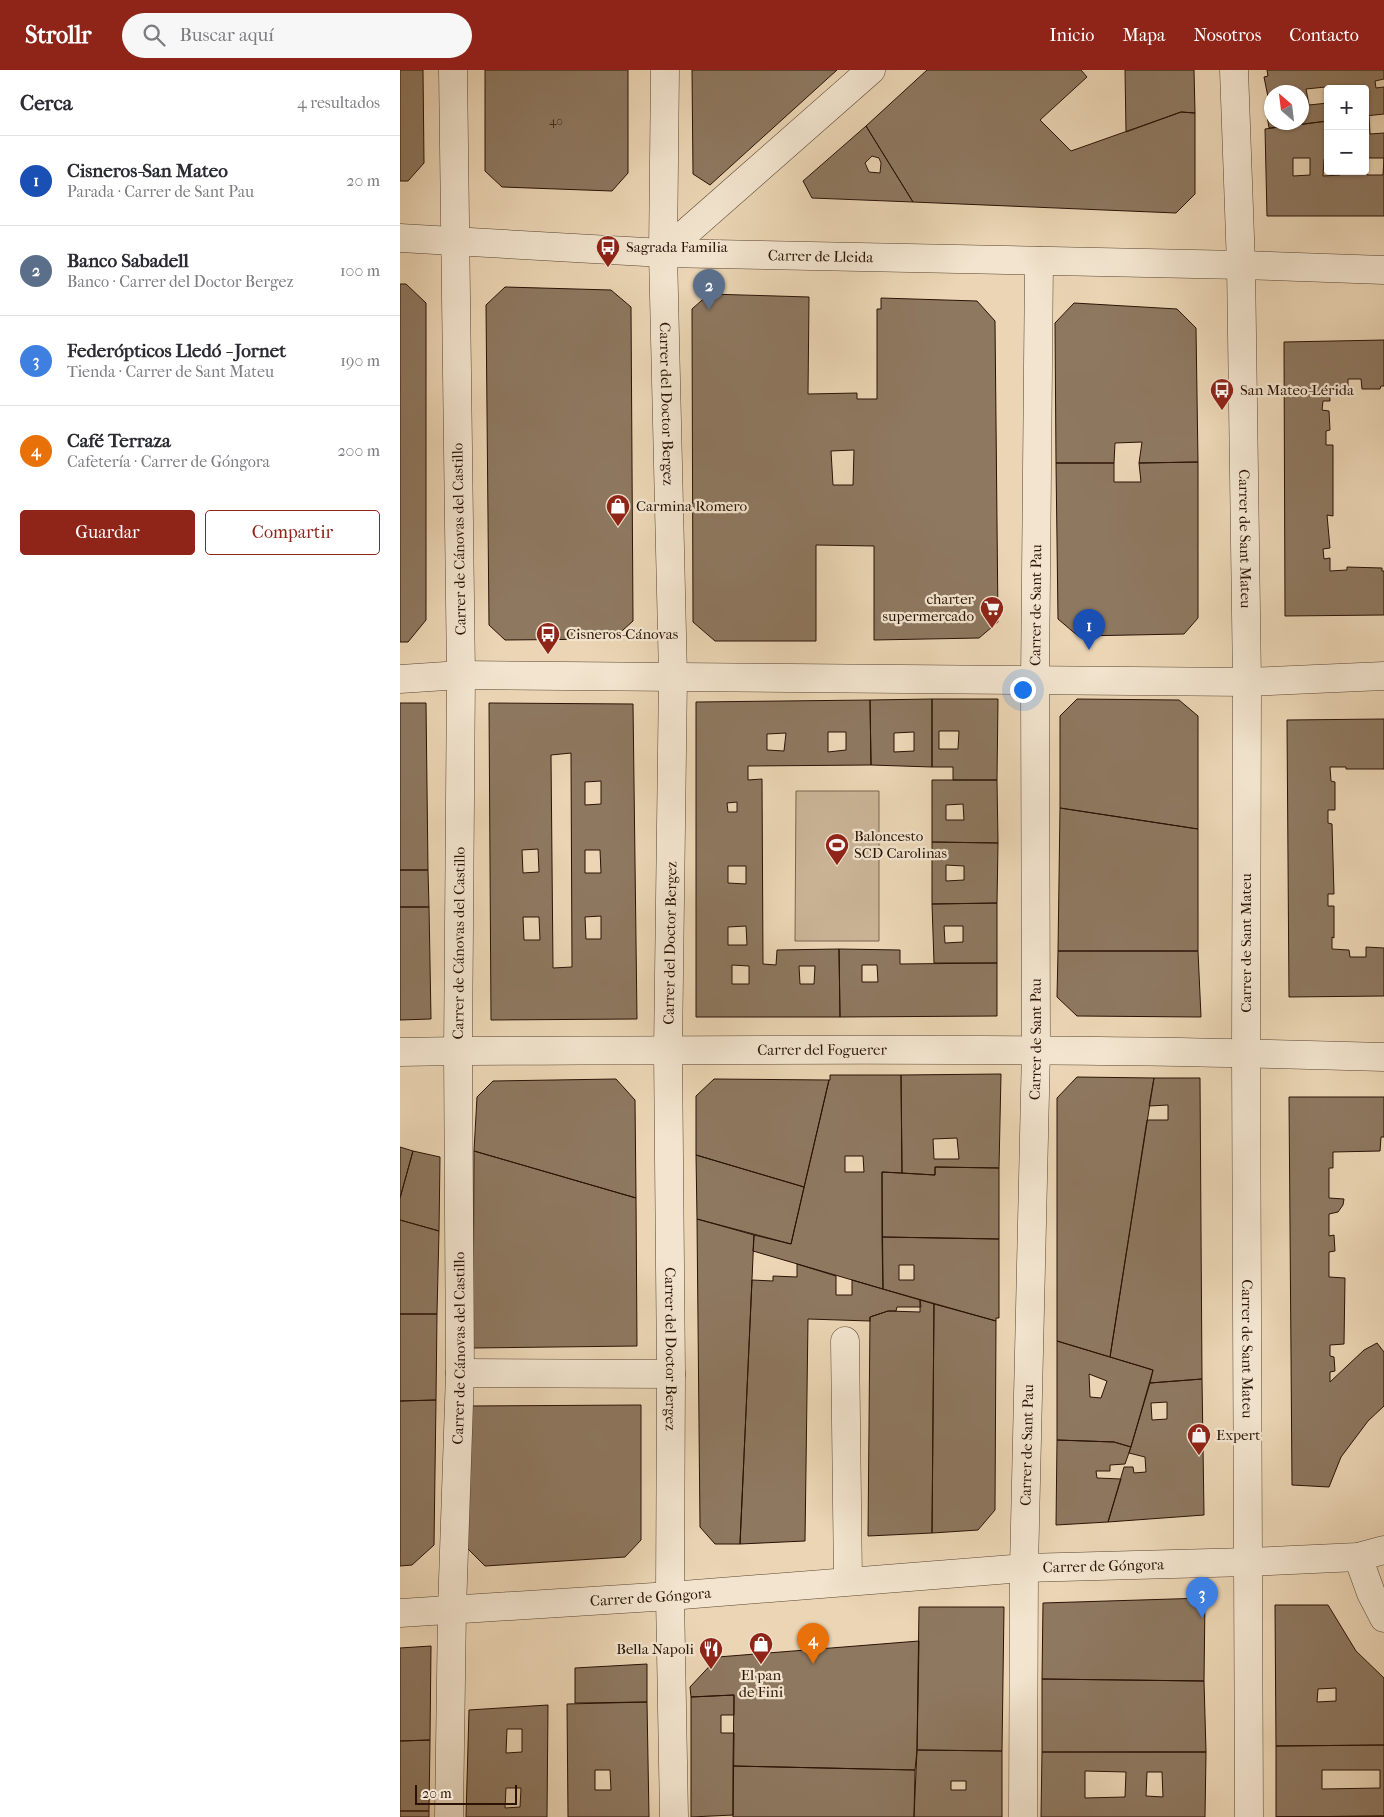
<!DOCTYPE html>
<html lang="es">
<meta charset="utf-8">
<style>
body{margin:0;font-family:"IM FELL French Canon",serif;background:#f7f7f7;color:#2b2b33}
.controls{position:absolute;right:15px;top:15px;display:grid;overflow:hidden;border-radius:5px;box-shadow:0 1px 4px #0004}
.controls button{width:45px;height:45px;display:grid;place-items:center;padding:0;border:0;border-bottom:1px solid #e1e1e2;background:#fff;color:#2b2b33;font:25px sans-serif}
.compass{position:absolute;left:864px;top:15px;width:45px;height:45px;border-radius:50%;background:#fff;box-shadow:0 1px 4px #0004;rotate:332deg}
.scale{position:absolute;left:15px;bottom:12px;width:102px;box-sizing:border-box;padding-left:5px;border:2px solid #2a1306;border-top:0;font-size:14px;line-height:18px;white-space:nowrap;color:#2a1306;-webkit-text-stroke:4px #f2e4ce;paint-order:stroke}
.you{position:absolute;left:622px;top:619px;width:18px;height:18px;margin:-12px;border:4px solid #fff;border-radius:50%;background:#1a73e8;box-shadow:0 0 0 8px #1a73e833}
.badge{display:grid;place-items:center;width:32px;height:32px;border-radius:50%;background:#8f2418;color:#fff;font-size:16px;font-weight:700}
.pin{position:absolute;translate:-50% -41px;filter:drop-shadow(0 1px 2px #0008)}
.pin::after{content:'';position:absolute;top:26px;width:18px;height:15px;background:inherit;clip-path:polygon(0 0,100% 0,50% 100%)}
.list{margin:0;padding:0;list-style:none}
h2{display:flex;justify-content:space-between;align-items:center;height:65px;margin:0;padding:0 20px;font-size:21px}
h2 small{font-size:16px;font-weight:400;color:#7c7c81}
.list li{display:grid;grid-template-columns:32px 1fr auto;gap:15px;align-items:center;box-sizing:border-box;height:90px;padding:0 20px;border-top:1px solid #e1e1e2}
.list b{display:block;font-size:19px;white-space:nowrap}
.list p{margin:0;font-size:16px;white-space:nowrap;color:#7c7c81}
.list em{font-size:16px;font-style:normal;color:#7c7c81}
.actions{display:flex;gap:10px;padding:15px 20px}
.actions a{flex:1;padding:11px 0;border:1px solid #8f2418;border-radius:5px;text-align:center;font-size:18px;color:#8f2418}
.actions .main{background:#8f2418;color:#fff}
.icon{flex:none;width:28px;height:28px;fill:none;stroke:currentColor;stroke-width:2;stroke-linecap:round;stroke-linejoin:round}
.map{position:relative;flex:none;width:984px;height:1747px;overflow:hidden}
header{display:flex;align-items:center;gap:30px;box-sizing:border-box;height:70px;padding:0 25px;background:#8f2418;color:#fff}
header strong{font-size:24px}
nav{display:flex;gap:28px;margin-inline-start:auto;font-size:18px}
.search{width:350px;height:45px;background:#f7f7f7;display:flex;align-items:center;gap:12px;box-sizing:border-box;padding:0 18px;border-radius:28px;color:#7c7c81;font-size:19px}
main{display:flex}
aside{flex:1;background:#fff}
.map>svg:first-child{display:block}
.green{fill:#cab496;stroke:#7a644e}
.building{fill:#8e7860;stroke:#2a1306;fill-rule:evenodd}
.lines{fill:none;stroke-linecap:round;stroke-linejoin:round}
.pedestrian-casing{stroke:#5a4432;stroke-width:29}
.minor-casing{stroke:#5a4432;stroke-width:29}
.tertiary-casing{stroke:#5a4432;stroke-width:29}
.pedestrian{stroke:#f2e4ce;stroke-width:28}
.minor{stroke:#f2e4ce;stroke-width:28}
.tertiary{stroke:#f2e4ce;stroke-width:28}
.labels{text-anchor:middle;dominant-baseline:central;stroke-width:4.5;stroke-linejoin:round;paint-order:stroke}
.number-label{font-size:12px;fill:#432c1c}
.poi-label{font-size:15px;fill:#2a1306;stroke:#f2e4ce;text-anchor:start}
.street-label{font-size:15px;fill:#2a1306;stroke:#f2e4ce}
</style>
<header>
<strong>Strollr</strong>
<div class="search"><svg class="icon" aria-label="search" viewBox="0 0 24 24"><circle cx="10" cy="10" r="6"/><path d="M15 15l6 6"/></svg>Buscar aquí</div>
<nav><a>Inicio</a><a>Mapa</a><a>Nosotros</a><a>Contacto</a></nav>
</header>
<main>
<aside>
<h2>Cerca<small>4 resultados</small></h2>
<ul class="list">
<li><span class="badge" style="background:#1a4fb4">1</span><div><b>Cisneros-San Mateo</b><p>Parada · Carrer de Sant Pau</p></div><em>20 m</em></li>
<li><span class="badge" style="background:#5c6f8a">2</span><div><b>Banco Sabadell</b><p>Banco · Carrer del Doctor Bergez</p></div><em>100 m</em></li>
<li><span class="badge" style="background:#3f7fe0">3</span><div><b>Federópticos Lledó - Jornet</b><p>Tienda · Carrer de Sant Mateu</p></div><em>190 m</em></li>
<li><span class="badge" style="background:#e8710a">4</span><div><b>Café Terraza</b><p>Cafetería · Carrer de Góngora</p></div><em>200 m</em></li>
</ul>
<div class="actions"><a class="main">Guardar</a><a>Compartir</a></div>
</aside>
<div class="map">
<svg width="984" height="1747" viewBox="0 0 984 1747">
<rect width="100%" height="100%" fill="#ebd5b4"/>
<filter id="stains"><feTurbulence type="fractalNoise" baseFrequency=".004" numOctaves="4"/><feColorMatrix values="0 0 0 0 .2 0 0 0 0 .09 0 0 0 0 .02 0 0 0 .5 -.17"/></filter>
<radialGradient id="worn" r=".72"><stop offset=".6" stop-color="#630" stop-opacity="0"/><stop offset="1" stop-color="#630" stop-opacity=".3"/></radialGradient>
<path class="green" d="M 396,721 L 479,721 L 479,871 L 395,871 Z"/>
<path class="building" d="M 0,0 L 23,0 L 24,93 L 8,111 L 0,111 Z
M 85,0 L 228,0 L 228,103 L 212,121 L 102,117 L 85,101 Z
M 292,0 L 437,0 L 310,115 L 293,104 Z
M 527,0 L 681,0 L 687,7 L 640,50 L 671,81 L 781,42 L 795,43 L 795,124 L 776,143 L 513,132 L 466,56 Z
M 725,0 L 794,0 L 795,43 L 781,42 L 726,62 Z
M 867,0 L 984,0 L 984,9 L 975,11 L 976,18 L 984,17 L 984,44 L 965,46 L 965,19 L 935,19 L 935,16 L 906,19 L 909,35 L 928,33 L 928,51 L 869,58 L 865,33 L 869,32 L 864,7 L 868,6 ZM 872,22 L 902,22 L 902,52 L 872,52 Z
M 965,46 L 969,46 L 970,64 L 984,63 L 984,146 L 867,146 L 865,59 L 928,51 L 928,89 L 924,89 L 923,106 L 940,105 L 940,101 L 965,101 ZM 893,88 L 910,88 L 910,105 L 893,106 ZM 967,88 L 984,88 L 983,105 L 967,105 Z
M 466,56 L 513,132 L 412,128 L 403,111 ZM 472,86 L 479,88 L 481,93 L 480,103 L 469,102 L 465,93 Z
M 0,214 L 6,214 L 26,233 L 26,550 L 8,572 L 0,572 Z
M 105,217 L 211,220 L 231,237 L 233,551 L 213,569 L 105,570 L 89,555 L 86,235 Z
M 309,224 L 409,227 L 408,324 L 457,323 L 457,329 L 477,329 L 477,239 L 481,239 L 481,228 L 577,231 L 595,251 L 598,552 L 579,568 L 474,570 L 474,476 L 416,475 L 416,571 L 315,571 L 293,552 L 292,239 ZM 454,380 L 453,415 L 433,415 L 431,381 Z
M 674,233 L 777,239 L 796,258 L 798,392 L 739,393 L 742,372 L 715,373 L 714,393 L 656,393 L 655,253 Z
M 984,270 L 984,316 L 981,316 L 980,319 L 962,319 L 961,309 L 948,309 L 948,316 L 929,317 L 930,331 L 923,331 L 922,340 L 929,341 L 930,360 L 926,361 L 926,375 L 933,375 L 933,446 L 927,445 L 930,478 L 923,479 L 924,489 L 930,488 L 930,501 L 947,500 L 947,497 L 982,498 L 982,501 L 984,501 L 984,545 L 885,546 L 884,272 Z
M 798,392 L 798,548 L 784,564 L 678,566 L 658,549 L 656,393 L 714,393 L 714,412 L 741,412 L 739,393 Z
M 532,629 L 598,629 L 597,710 L 553,710 L 553,697 L 532,697 ZM 539,661 L 559,661 L 558,679 L 539,679 Z
M 532,629 L 532,697 L 471,695 L 470,630 ZM 514,662 L 514,681 L 494,682 L 494,663 Z
M 677,629 L 779,630 L 798,646 L 798,759 L 660,738 L 660,646 Z
M 470,630 L 471,695 L 348,696 L 348,710 L 362,709 L 363,894 L 376,895 L 377,880 L 439,879 L 440,947 L 296,947 L 296,632 ZM 428,662 L 446,662 L 446,680 L 428,682 ZM 386,663 L 384,681 L 367,680 L 367,664 ZM 337,732 L 337,742 L 328,742 L 327,733 ZM 328,796 L 346,796 L 346,814 L 328,813 ZM 346,856 L 347,875 L 328,875 L 328,857 ZM 332,895 L 349,896 L 349,914 L 332,914 ZM 399,896 L 415,896 L 414,914 L 400,914 Z
M 0,633 L 26,633 L 28,800 L 0,800 Z
M 89,633 L 233,634 L 237,949 L 91,950 ZM 171,683 L 172,897 L 153,898 L 151,685 ZM 201,711 L 201,734 L 185,735 L 185,712 ZM 138,779 L 139,802 L 123,803 L 122,780 ZM 185,780 L 200,780 L 201,803 L 185,803 ZM 201,846 L 201,869 L 186,869 L 185,847 ZM 123,847 L 139,847 L 140,870 L 124,870 Z
M 984,649 L 984,699 L 946,699 L 946,697 L 930,697 L 931,711 L 935,712 L 935,740 L 928,740 L 928,753 L 932,754 L 934,824 L 928,824 L 928,836 L 934,836 L 934,868 L 932,867 L 932,879 L 949,880 L 950,887 L 966,887 L 966,877 L 984,878 L 984,926 L 889,927 L 887,650 Z
M 532,710 L 597,710 L 598,773 L 532,772 ZM 563,734 L 564,750 L 546,750 L 546,735 Z
M 660,738 L 798,759 L 798,881 L 658,881 Z
M 532,772 L 598,773 L 597,833 L 532,834 ZM 546,795 L 564,796 L 564,810 L 546,811 Z
M 0,800 L 28,800 L 29,837 L 0,837 Z
M 597,833 L 597,893 L 534,893 L 532,834 ZM 544,856 L 563,856 L 563,872 L 545,873 Z
M 0,837 L 29,837 L 31,949 L 0,950 Z
M 439,879 L 500,880 L 500,894 L 597,893 L 597,946 L 440,947 ZM 462,895 L 477,895 L 478,912 L 462,912 Z
M 658,881 L 798,881 L 801,947 L 677,946 L 657,927 Z
M 601,1004 L 599,1098 L 535,1097 L 535,1105 L 502,1103 L 501,1005 ZM 557,1068 L 559,1089 L 534,1089 L 533,1069 Z
M 430,1005 L 501,1005 L 502,1103 L 482,1102 L 483,1219 L 353,1181 L 354,1165 L 391,1174 L 429,1010 L 430,1010 ZM 445,1086 L 463,1086 L 464,1102 L 445,1102 Z
M 677,1007 L 754,1008 L 710,1287 L 657,1271 L 657,1028 Z
M 754,1008 L 800,1008 L 802,1309 L 750,1313 L 753,1300 L 710,1287 L 747,1050 L 768,1050 L 768,1035 L 749,1036 Z
M 216,1009 L 235,1030 L 236,1128 L 74,1081 L 77,1027 L 93,1011 Z
M 314,1009 L 429,1010 L 404,1117 L 296,1085 L 296,1026 Z
M 889,1027 L 984,1027 L 984,1067 L 981,1067 L 980,1081 L 933,1082 L 933,1098 L 929,1098 L 929,1128 L 944,1129 L 943,1135 L 938,1142 L 929,1144 L 929,1166 L 934,1165 L 935,1181 L 929,1182 L 929,1207 L 945,1208 L 944,1274 L 930,1275 L 930,1286 L 934,1287 L 935,1301 L 930,1302 L 930,1312 L 964,1280 L 977,1273 L 984,1282 L 984,1336 L 968,1351 L 941,1387 L 929,1417 L 892,1415 Z
M 0,1077 L 13,1081 L 0,1128 Z
M 13,1081 L 40,1087 L 39,1161 L 0,1150 L 0,1128 Z
M 74,1081 L 236,1128 L 237,1276 L 73,1278 Z
M 296,1085 L 404,1117 L 391,1174 L 297,1149 Z
M 535,1097 L 599,1098 L 599,1169 L 482,1167 L 482,1102 L 535,1105 Z
M 297,1149 L 354,1165 L 340,1474 L 315,1474 L 300,1457 Z
M 0,1150 L 39,1161 L 37,1244 L 0,1244 Z
M 482,1167 L 599,1169 L 599,1248 L 596,1248 L 596,1251 L 483,1219 ZM 499,1195 L 514,1195 L 514,1210 L 499,1210 Z
M 397,1194 L 436,1206 L 436,1225 L 452,1225 L 452,1210 L 520,1230 L 521,1237 L 497,1237 L 496,1241 L 488,1241 L 470,1247 L 470,1251 L 408,1249 L 405,1471 L 340,1474 L 352,1210 L 373,1211 L 373,1206 L 397,1207 Z
M 520,1230 L 534,1234 L 532,1463 L 468,1466 L 470,1247 L 488,1241 L 520,1242 Z
M 534,1234 L 596,1251 L 595,1440 L 578,1460 L 532,1463 Z
M 0,1244 L 37,1244 L 36,1330 L 0,1331 Z
M 657,1271 L 753,1300 L 731,1377 L 714,1372 L 657,1370 ZM 689,1304 L 707,1311 L 701,1328 L 690,1327 Z
M 802,1309 L 804,1445 L 708,1452 L 724,1397 L 733,1397 L 734,1403 L 746,1402 L 745,1387 L 729,1383 L 750,1313 ZM 767,1332 L 767,1349 L 752,1350 L 751,1333 Z
M 36,1330 L 34,1475 L 12,1495 L 0,1496 L 0,1331 Z
M 241,1335 L 241,1470 L 225,1487 L 85,1496 L 67,1478 L 68,1336 Z
M 657,1370 L 714,1372 L 731,1377 L 725,1394 L 710,1395 L 710,1401 L 696,1401 L 697,1408 L 721,1409 L 708,1452 L 656,1455 Z
M 805,1528 L 804,1611 L 642,1609 L 643,1533 Z
M 875,1535 L 928,1535 L 956,1581 L 984,1608 L 984,1675 L 876,1676 ZM 936,1618 L 936,1631 L 917,1632 L 918,1619 Z
M 519,1537 L 604,1537 L 602,1681 L 517,1680 Z
M 519,1571 L 517,1680 L 515,1700 L 333,1696 L 334,1625 L 291,1627 L 290,1617 L 318,1587 Z
M 31,1576 L 30,1670 L 0,1671 L 0,1578 Z
M 247,1594 L 247,1632 L 175,1633 L 175,1598 Z
M 642,1609 L 804,1611 L 806,1682 L 642,1682 Z
M 334,1625 L 334,1645 L 321,1645 L 321,1663 L 334,1663 L 333,1745 L 291,1747 L 291,1627 Z
M 247,1632 L 249,1747 L 168,1747 L 167,1634 ZM 195,1700 L 210,1700 L 211,1720 L 195,1720 Z
M 148,1635 L 147,1747 L 66,1747 L 69,1640 ZM 107,1659 L 122,1659 L 122,1682 L 106,1683 ZM 106,1718 L 121,1718 L 120,1737 L 105,1738 Z
M 30,1670 L 29,1741 L 0,1741 L 0,1671 Z
M 984,1675 L 984,1746 L 876,1747 L 876,1676 ZM 922,1700 L 980,1700 L 980,1718 L 922,1719 Z
M 517,1680 L 602,1681 L 602,1747 L 514,1747 ZM 551,1711 L 566,1711 L 566,1720 L 551,1720 Z
M 642,1682 L 806,1682 L 805,1747 L 641,1747 ZM 685,1701 L 726,1702 L 725,1727 L 685,1728 ZM 747,1702 L 762,1702 L 763,1727 L 746,1726 Z
M 333,1696 L 515,1700 L 514,1747 L 333,1747 Z
M 0,1741 L 29,1741 L 29,1747 L 0,1747 Z
M 984,1746 L 984,1747 L 876,1747 Z"/>
<g class="lines">
<g class="pedestrian-casing">
<path id="pedestrian" d="M 60,1303 L 271,1304
M 958,1487 L 971,1523 L 984,1548"/>
</g>
<g class="minor-casing">
<g id="minor">
<path id="s1" d="M 265,0 L 263,183 L 273,606 L 268,980 L 271,1304 L 270,1526 L 274,1747"/>
<path id="s2" d="M 834,0 L 841,195 L 847,612 L 846,983 L 849,1747"/>
<path id="s3" d="M 0,168 L 263,183 L 841,195 L 984,200"/>
<path d="M 263,183 L 471,0"/>
<path d="M 0,609 L 61,605 L 847,612 L 984,606"/>
<path id="s4" d="M 0,982 L 58,981 C 367,980 675,977 984,987"/>
<path d="M 445,1271 L 448,1511"/>
<path id="s5" d="M 49,1747 L 52,1540 L 60,1303 L 58,981 L 61,605 L 53,0"/>
<path id="s6" d="M 623,1747 L 624,1498 L 636,980 L 635,610 L 639,191"/>
</g>
</g>
<g class="tertiary-casing">
<g id="tertiary">
<path id="s7" d="M 0,1543 L 270,1526 L 624,1498 L 848,1492 L 958,1487 L 984,1480"/>
</g>
</g>
<use href="#pedestrian" class="pedestrian"/>
<use href="#minor" class="minor"/>
<use href="#tertiary" class="tertiary"/>
</g>
<defs>
<g id="bus-pin" transform="scale(1.25)"><path d="M0 17L-7.5 6A9.5 9.5 0 1 1 7.5 6Z" fill="#8f2418" stroke="#f2e4ce"/><path d="M-5-6H5V4H4V6H2V4H-2V6H-4V4H-5ZM-3.5-4V0h7V-4ZM-3.5 1.2v1.5H-2V1.2ZM2 1.2v1.5H3.5V1.2Z" fill="#fff"/></g>
<g id="shop-pin" transform="scale(1.25)"><path d="M0 17L-7.5 6A9.5 9.5 0 1 1 7.5 6Z" fill="#8f2418" stroke="#f2e4ce"/><path d="M-5-2.5h2.3a2.7 3.5 0 0 1 5.4 0H5L5.5 6h-11ZM-1.5-2.5h3a1.5 2.3 0 0 0-3 0Z" fill="#fff"/></g>
<g id="supermarket-pin" transform="scale(1.25)"><path d="M0 17L-7.5 6A9.5 9.5 0 1 1 7.5 6Z" fill="#8f2418" stroke="#f2e4ce"/><path d="M-6-5.5h2.5l.6 2H6L4.5 2H-2.5L-4.4-4H-6ZM-1.5 3.2a1.3 1.3 0 1 0 .1 0ZM3 3.2a1.3 1.3 0 1 0 .1 0Z" fill="#fff"/></g>
<g id="stadium-pin" transform="scale(1.25)"><path d="M0 17L-7.5 6A9.5 9.5 0 1 1 7.5 6Z" fill="#8f2418" stroke="#f2e4ce"/><path d="M0-5a6.5 5 0 1 0 0 10a6.5 5 0 1 0 0-10ZM-3.5-1.8h7v3.6h-7Z" fill="#fff"/></g>
<g id="restaurant-pin" transform="scale(1.25)"><path d="M0 17L-7.5 6A9.5 9.5 0 1 1 7.5 6Z" fill="#8f2418" stroke="#f2e4ce"/><path d="M-5-6h1v4h1v-4h1v4h1v-4h1v5L-1.5 .5V6h-2V.5L-5-1ZM5-6V6H3V1.5H1.5Q1.5-4 5-6Z" fill="#fff"/></g>
</defs>
<g fill-rule="evenodd">
<use href="#bus-pin" x="208" y="177"/>
<use href="#bus-pin" x="822" y="320"/>
<use href="#shop-pin" x="218" y="436"/>
<use href="#supermarket-pin" x="592" y="538"/>
<use href="#bus-pin" x="148" y="564"/>
<use href="#stadium-pin" x="437" y="775"/>
<use href="#shop-pin" x="799" y="1365"/>
<use href="#shop-pin" x="361" y="1574"/>
<use href="#restaurant-pin" x="311" y="1579"/>
</g>
<g class="labels">
<g class="number-label">
<text x="156" y="51">40</text>
</g>
<g class="poi-label">
<text x="226" y="177">Sagrada Familia</text>
<text x="840" y="320">San Mateo-Lérida</text>
<text x="236" y="436">Carmina Romero</text>
<text x="574" y="529" text-anchor="end">charter<tspan x="574" dy="17">supermercado</tspan></text>
<text x="166" y="564">Cisneros-Cánovas</text>
<text x="454" y="766">Baloncesto<tspan x="454" dy="17">SCD Carolinas</tspan></text>
<text x="816" y="1365">Expert</text>
<text x="294" y="1579" text-anchor="end">Bella Napoli</text>
<text x="361" y="1605" text-anchor="middle">El pan<tspan x="361" dy="17">de Fini</tspan></text>
</g>
<g class="street-label">
<text stroke="none"><textPath href="#s3" startOffset="421">Carrer de Lleida</textPath></text>
<text stroke="none"><textPath href="#s1" startOffset="334">Carrer del Doctor Bergez</textPath></text>
<text stroke="none"><textPath href="#s2" startOffset="469">Carrer de Sant Mateu</textPath></text>
<text transform="translate(59 469) rotate(-91)">Carrer de Cánovas del Castillo</text>
<text stroke="none"><textPath href="#s6" startOffset="1212">Carrer de Sant Pau</textPath></text>
<text transform="translate(270 873) rotate(-89)">Carrer del Doctor Bergez</text>
<text transform="translate(846 873) rotate(-90)">Carrer de Sant Mateu</text>
<text stroke="none"><textPath href="#s5" startOffset="874">Carrer de Cánovas del Castillo</textPath></text>
<text stroke="none"><textPath href="#s6" startOffset="778">Carrer de Sant Pau</textPath></text>
<text stroke="none"><textPath href="#s4" startOffset="422">Carrer del Foguerer</textPath></text>
<text stroke="none"><textPath href="#s1" startOffset="1279">Carrer del Doctor Bergez</textPath></text>
<text stroke="none"><textPath href="#s2" startOffset="1279">Carrer de Sant Mateu</textPath></text>
<text stroke="none"><textPath href="#s5" startOffset="469">Carrer de Cánovas del Castillo</textPath></text>
<text stroke="none"><textPath href="#s6" startOffset="372">Carrer de Sant Pau</textPath></text>
<text stroke="none"><textPath href="#s7" startOffset="705">Carrer de Góngora</textPath></text>
<text stroke="none"><textPath href="#s7" startOffset="251">Carrer de Góngora</textPath></text>
</g>
</g>
<rect width="100%" height="100%" filter="url(#stains)"/>
<rect width="100%" height="100%" fill="url(#worn)"/>
</svg>
<div class="controls">
<button>+</button>
<button>−</button>
</div>
<svg class="compass" viewBox="-18 -18 36 36"><path d="M0-13l5 13h-10z" fill="#e53935"/><path d="M0 13l5-13h-10z" fill="#7c7c81"/></svg>
<div class="scale">20 m</div>
<div class="you"></div>
<div class="pin badge" style="left:689px;top:580px;background:#1a4fb4">1</div>
<div class="pin badge" style="left:309px;top:240px;background:#5c6f8a">2</div>
<div class="pin badge" style="left:802px;top:1548px;background:#3f7fe0">3</div>
<div class="pin badge" style="left:413px;top:1594px;background:#e8710a">4</div>
</div>
</main>
